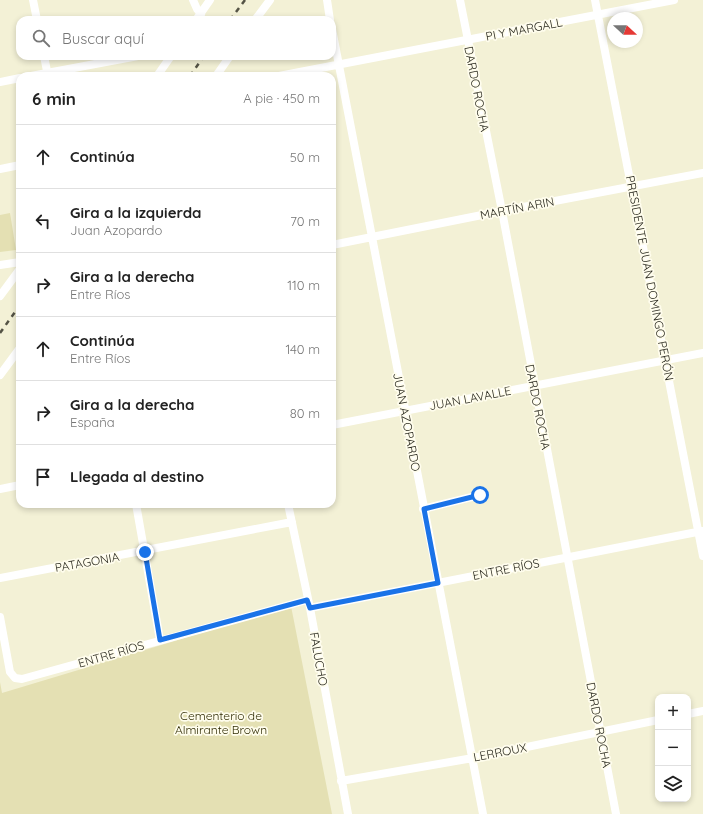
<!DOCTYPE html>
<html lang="es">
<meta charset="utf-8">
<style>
body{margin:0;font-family:Quicksand,sans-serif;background:#f6f6f6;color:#222}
.controls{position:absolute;right:12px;bottom:12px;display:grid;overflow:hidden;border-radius:8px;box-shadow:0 2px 6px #0003}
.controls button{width:36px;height:36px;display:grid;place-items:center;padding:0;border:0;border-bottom:1px solid #e0e0e0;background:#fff;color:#222;font:20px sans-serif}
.compass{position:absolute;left:607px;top:12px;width:36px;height:36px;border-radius:50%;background:#fff;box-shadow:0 2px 6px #0003;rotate:111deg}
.stop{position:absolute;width:12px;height:12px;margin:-9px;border:3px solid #1a73e8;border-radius:50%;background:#fff}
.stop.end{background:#1a73e8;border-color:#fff;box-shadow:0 1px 4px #0008}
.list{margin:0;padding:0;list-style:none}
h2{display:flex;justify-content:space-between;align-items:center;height:52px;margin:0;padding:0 16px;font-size:17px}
h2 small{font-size:13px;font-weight:400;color:#767676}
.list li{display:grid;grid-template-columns:26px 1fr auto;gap:12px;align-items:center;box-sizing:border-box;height:64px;padding:0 16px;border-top:1px solid #e0e0e0}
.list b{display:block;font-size:15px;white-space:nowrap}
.list p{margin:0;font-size:13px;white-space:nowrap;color:#767676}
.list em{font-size:13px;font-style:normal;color:#767676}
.icon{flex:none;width:22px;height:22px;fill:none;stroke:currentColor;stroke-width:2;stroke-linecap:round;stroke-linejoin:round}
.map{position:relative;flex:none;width:703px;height:814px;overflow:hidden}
.search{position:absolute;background:#fff;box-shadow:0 2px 6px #0003;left:16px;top:16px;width:320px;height:44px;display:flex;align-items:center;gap:10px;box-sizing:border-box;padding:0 14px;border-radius:12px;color:#767676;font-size:15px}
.panel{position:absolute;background:#fff;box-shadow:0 2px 6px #0003;left:16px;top:72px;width:320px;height:436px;border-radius:12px}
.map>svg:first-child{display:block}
.green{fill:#e4e0b3}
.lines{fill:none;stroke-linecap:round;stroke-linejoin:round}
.minor{stroke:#fff;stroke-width:8}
.rail{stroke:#545345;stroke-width:2.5;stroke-dasharray:5 5;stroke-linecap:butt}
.route{stroke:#1a73e8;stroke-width:5}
.labels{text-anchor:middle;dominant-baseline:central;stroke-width:3.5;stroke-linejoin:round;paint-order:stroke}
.street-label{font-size:12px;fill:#29281e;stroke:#fffded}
.park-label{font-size:12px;fill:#312d05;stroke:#fffded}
</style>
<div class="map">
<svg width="703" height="814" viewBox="0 0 703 814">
<rect width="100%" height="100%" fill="#f3f1d6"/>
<path class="green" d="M 10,213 L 16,250 L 0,252 L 0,215 Z
M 291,606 L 332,814 L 0,814 L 0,682 L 2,693 Z"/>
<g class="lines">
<path class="minor" d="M 33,0 L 37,20
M 193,0 L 197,9 L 201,14
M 327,0 L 330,20
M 460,0 L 502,211 L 616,814
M 595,0 L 703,556
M 196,20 L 210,0
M 255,20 L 270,0
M 332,29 L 483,814
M 44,56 L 48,76
M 31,76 L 138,56
M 157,76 L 171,56
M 216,76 L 230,56
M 279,76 L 674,0
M 0,82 L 20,78
M 0,169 L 20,165
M 332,245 L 502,211 L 703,173
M 0,265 L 20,262
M 0,296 L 20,269
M 0,375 L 20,348
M 332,425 L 703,353
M 0,489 L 20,485
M 136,504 L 160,640
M 288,504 L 310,608 L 348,814
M 423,509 L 480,495
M 0,578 L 292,522
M 310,608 L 702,531
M 0,617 L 10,672 L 15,678 L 22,679 L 307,600
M 688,714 L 703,711
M 341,781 L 473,758 L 658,720"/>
<path class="rail" d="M 230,20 L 245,0
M 190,76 L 204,56
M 0,333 L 20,305"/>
</g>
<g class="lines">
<path class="route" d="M 145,552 L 160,640 L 307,600 L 310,608 L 438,583 L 424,509 L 480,495"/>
</g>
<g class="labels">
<g class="street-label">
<text transform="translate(524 29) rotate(-11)">PI Y MARGALL</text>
<text transform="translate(477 89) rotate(79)">DARDO ROCHA</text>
<text transform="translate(517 208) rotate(-11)">MARTÍN ARIN</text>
<text transform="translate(650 278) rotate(79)">PRESIDENTE JUAN DOMINGO PERÓN</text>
<text transform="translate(470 398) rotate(-11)">JUAN LAVALLE</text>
<text transform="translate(538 407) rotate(79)">DARDO ROCHA</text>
<text transform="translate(407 422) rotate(79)">JUAN AZOPARDO</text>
<text transform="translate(87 562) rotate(-10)">PATAGONIA</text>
<text transform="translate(506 569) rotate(-11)">ENTRE RÍOS</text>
<text transform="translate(111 654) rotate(-16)">ENTRE RÍOS</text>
<text transform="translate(319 659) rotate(80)">FALUCHO</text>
<text transform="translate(599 725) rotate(79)">DARDO ROCHA</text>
<text transform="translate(500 752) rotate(-11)">LERROUX</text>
</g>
<g class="park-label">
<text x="221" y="715">Cementerio de<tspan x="221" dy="14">Almirante Brown</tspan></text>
</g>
</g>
</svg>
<div class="controls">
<button>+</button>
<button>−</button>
<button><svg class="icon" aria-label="layers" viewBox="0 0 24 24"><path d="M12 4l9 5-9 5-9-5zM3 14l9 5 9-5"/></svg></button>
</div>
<svg class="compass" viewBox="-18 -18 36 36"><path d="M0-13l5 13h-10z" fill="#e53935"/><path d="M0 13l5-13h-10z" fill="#767676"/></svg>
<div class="stop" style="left:480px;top:495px"></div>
<div class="stop end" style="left:145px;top:552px"></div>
<div class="search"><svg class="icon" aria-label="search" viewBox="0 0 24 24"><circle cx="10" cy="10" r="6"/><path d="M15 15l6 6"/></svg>Buscar aquí</div>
<section class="panel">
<h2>6 min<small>A pie · 450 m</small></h2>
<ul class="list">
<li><svg class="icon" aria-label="ahead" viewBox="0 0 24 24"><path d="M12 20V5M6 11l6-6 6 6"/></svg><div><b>Continúa</b></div><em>50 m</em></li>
<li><svg class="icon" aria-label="left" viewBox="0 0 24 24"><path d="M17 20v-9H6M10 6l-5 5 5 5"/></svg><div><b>Gira a la izquierda</b><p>Juan Azopardo</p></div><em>70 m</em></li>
<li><svg class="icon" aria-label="right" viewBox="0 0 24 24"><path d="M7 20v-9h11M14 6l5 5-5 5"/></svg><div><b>Gira a la derecha</b><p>Entre Ríos</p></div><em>110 m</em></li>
<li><svg class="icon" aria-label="ahead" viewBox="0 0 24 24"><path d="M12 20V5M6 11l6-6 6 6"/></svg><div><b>Continúa</b><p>Entre Ríos</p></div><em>140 m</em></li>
<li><svg class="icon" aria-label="right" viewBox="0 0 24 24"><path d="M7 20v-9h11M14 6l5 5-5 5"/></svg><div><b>Gira a la derecha</b><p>España</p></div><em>80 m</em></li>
<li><svg class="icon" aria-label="arrive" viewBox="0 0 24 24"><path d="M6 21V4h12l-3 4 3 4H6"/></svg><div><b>Llegada al destino</b></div></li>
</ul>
</section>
</div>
